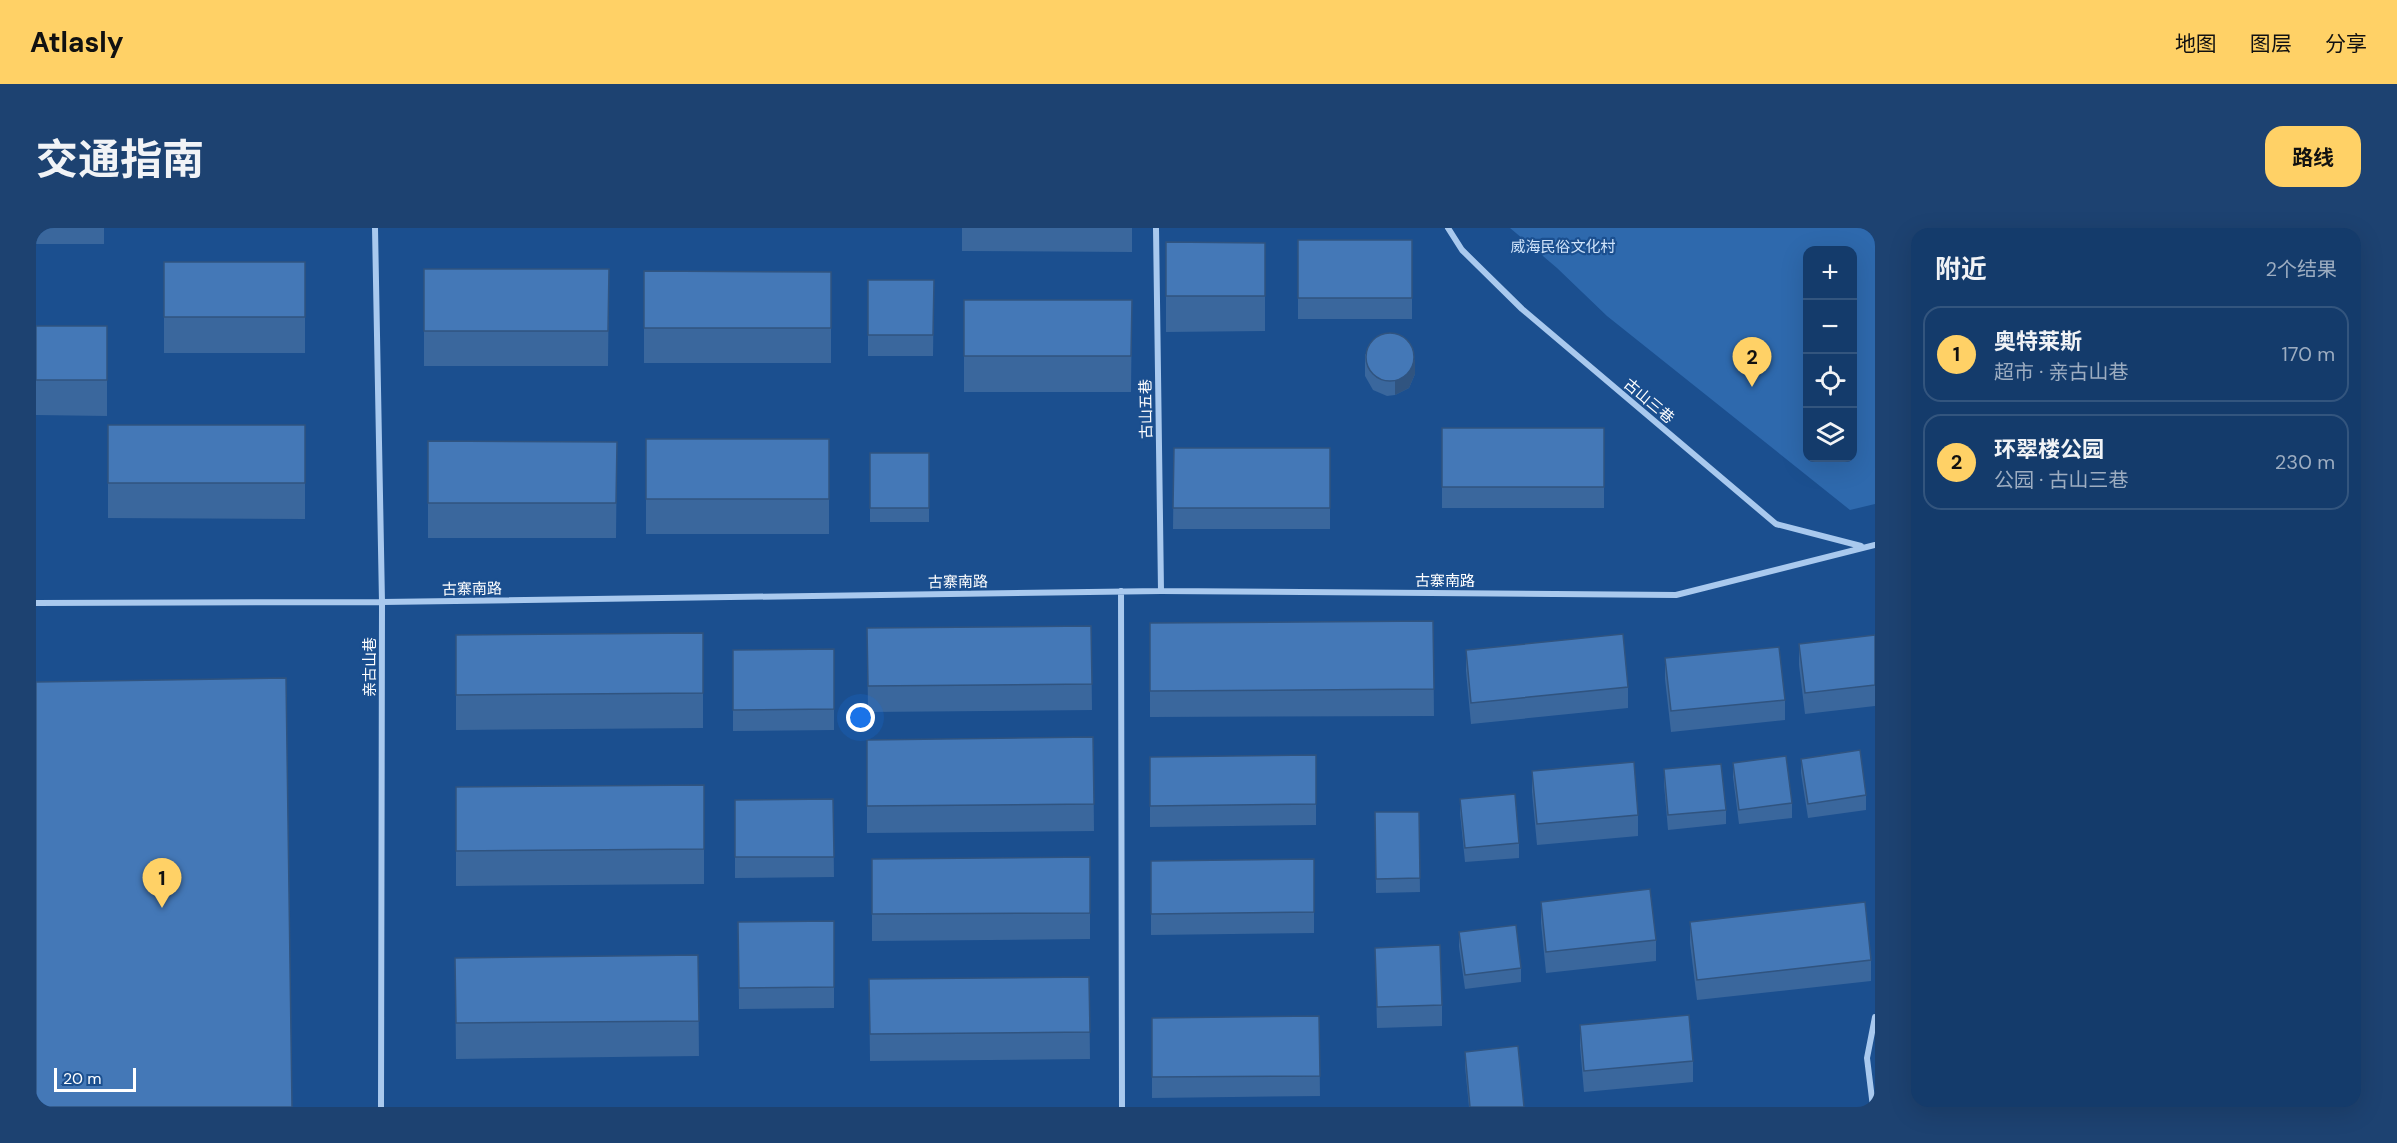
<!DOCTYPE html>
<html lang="zh">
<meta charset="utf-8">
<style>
body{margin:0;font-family:"DM Sans","Noto Sans SC",sans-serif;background:#1d4271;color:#f1f3f6}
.controls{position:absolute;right:18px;top:18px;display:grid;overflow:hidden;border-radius:12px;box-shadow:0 6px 24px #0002}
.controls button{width:54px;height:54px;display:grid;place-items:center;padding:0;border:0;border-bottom:2px solid #33557e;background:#143b6b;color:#f1f3f6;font:30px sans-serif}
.scale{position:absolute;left:18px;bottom:15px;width:82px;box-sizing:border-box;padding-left:6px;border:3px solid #fff;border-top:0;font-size:16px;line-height:21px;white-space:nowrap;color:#fff;-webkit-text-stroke:4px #1b4f8f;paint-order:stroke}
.you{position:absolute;left:825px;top:490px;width:21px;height:21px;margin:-15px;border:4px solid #fff;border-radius:50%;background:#1a73e8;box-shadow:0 0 0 9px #1a73e833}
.badge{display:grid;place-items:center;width:39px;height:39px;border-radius:50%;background:#ffd166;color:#111;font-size:20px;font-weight:700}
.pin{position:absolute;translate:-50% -50px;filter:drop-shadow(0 2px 3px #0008)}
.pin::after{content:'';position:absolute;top:32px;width:21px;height:18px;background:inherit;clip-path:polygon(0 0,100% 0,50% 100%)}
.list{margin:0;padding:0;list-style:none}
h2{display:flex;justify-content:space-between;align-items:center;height:78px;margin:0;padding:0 24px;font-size:26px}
h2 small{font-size:20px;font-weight:400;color:#9dadc1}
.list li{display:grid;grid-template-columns:39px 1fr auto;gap:18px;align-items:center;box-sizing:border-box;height:96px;margin:0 12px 12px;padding:0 12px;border:2px solid #33557e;border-radius:18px}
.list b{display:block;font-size:22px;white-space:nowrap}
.list p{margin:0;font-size:20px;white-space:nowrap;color:#9dadc1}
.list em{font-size:20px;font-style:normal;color:#9dadc1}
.icon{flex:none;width:33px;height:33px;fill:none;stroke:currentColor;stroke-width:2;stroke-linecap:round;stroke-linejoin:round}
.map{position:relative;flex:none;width:1839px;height:879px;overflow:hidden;border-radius:18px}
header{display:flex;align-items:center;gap:36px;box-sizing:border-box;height:84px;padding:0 30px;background:#ffd166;color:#111}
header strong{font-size:28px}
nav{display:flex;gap:33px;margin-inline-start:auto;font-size:21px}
.intro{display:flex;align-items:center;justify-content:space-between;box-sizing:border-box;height:144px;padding:0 36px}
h1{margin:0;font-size:42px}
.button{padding:15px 27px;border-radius:18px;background:#ffd166;color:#111;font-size:21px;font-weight:700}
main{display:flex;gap:36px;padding:0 36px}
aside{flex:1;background:#143b6b;border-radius:18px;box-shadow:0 6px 24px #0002}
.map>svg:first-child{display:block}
.green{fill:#2e69ad;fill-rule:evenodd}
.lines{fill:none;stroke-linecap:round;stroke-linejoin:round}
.street{stroke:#a9c9ee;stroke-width:6}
.wall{fill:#3a679d}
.shaded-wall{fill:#305480}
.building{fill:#4478b7;stroke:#305480;stroke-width:1.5}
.labels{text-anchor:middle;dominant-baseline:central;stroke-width:4.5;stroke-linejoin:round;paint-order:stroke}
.park-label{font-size:15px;fill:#cfe3fa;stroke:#1b4f8f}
.street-label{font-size:15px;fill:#fff;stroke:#1b4f8f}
</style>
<header>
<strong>Atlasly</strong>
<nav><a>地图</a><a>图层</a><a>分享</a></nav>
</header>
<div class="intro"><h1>交通指南</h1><a class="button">路线</a></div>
<main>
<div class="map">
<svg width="1839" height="879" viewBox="0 0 1839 879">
<rect width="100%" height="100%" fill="#1b4f8f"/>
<path class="green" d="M 1474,0 L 1839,0 L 1839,276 L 1814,282 L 1571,88 L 1521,40 ZM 1772,22 L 1816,22 L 1816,230 L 1772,230 Z"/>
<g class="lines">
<path class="street" d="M 339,0 L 346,374 L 345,879
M 1120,0 L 1125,363
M 1412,0 L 1426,22 L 1486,81 L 1740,296 L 1825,318
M 1085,363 L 1086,879
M 0,375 L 346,374 L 1125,363 L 1640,367 L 1839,317
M 1837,879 L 1831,830 L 1839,789"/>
</g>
<path class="wall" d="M 0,0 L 68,0 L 68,16 L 0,16 Z
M 926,0 L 1096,0 L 1096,24 L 926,23 Z
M 1262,12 L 1376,12 L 1376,91 L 1262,91 Z
M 1130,14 L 1229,15 L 1229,103 L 1130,104 Z
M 128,34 L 269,34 L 269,125 L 128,125 Z
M 388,41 L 573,41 L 572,138 L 388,138 Z
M 608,43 L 795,44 L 795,135 L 608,135 Z
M 832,52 L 898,52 L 897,128 L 832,128 Z
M 928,72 L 1096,72 L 1095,164 L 928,164 Z
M 0,98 L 71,98 L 71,188 L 0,187 Z
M 1329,126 L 1379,146 L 1373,160 L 1359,167 L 1351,168 L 1337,162 L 1329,148 Z
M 72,197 L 269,197 L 269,291 L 72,290 Z
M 1406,200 L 1568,200 L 1568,280 L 1406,280 Z
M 610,211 L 793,211 L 793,306 L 610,306 Z
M 392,213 L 581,214 L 580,310 L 392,310 Z
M 1138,220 L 1294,220 L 1294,301 L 1137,301 Z
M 834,225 L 893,225 L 893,294 L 834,294 Z
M 1397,393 L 1398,488 L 1114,489 L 1114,395 Z
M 1055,398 L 1056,482 L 832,484 L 831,400 Z
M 667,405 L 667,500 L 420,502 L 420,407 Z
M 1839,407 L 1839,478 L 1769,486 L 1763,437 L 1763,416 Z
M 798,421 L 798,502 L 697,503 L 697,422 Z
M 1430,422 L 1592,459 L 1592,480 L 1435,496 L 1430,443 Z
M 1629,430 L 1749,472 L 1749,492 L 1635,504 L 1629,451 Z
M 1057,509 L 1058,603 L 831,605 L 831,512 Z
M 1280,527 L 1280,597 L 1114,599 L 1114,529 Z
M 1765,531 L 1830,567 L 1830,582 L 1772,590 L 1765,545 Z
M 1697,535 L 1756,575 L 1756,590 L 1703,596 L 1697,549 Z
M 1628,541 L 1690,582 L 1690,596 L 1632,602 L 1628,556 Z
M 1496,543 L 1602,587 L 1602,608 L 1501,617 L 1496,564 Z
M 668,557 L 668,656 L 420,658 L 420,559 Z
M 797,571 L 798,649 L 699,650 L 699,572 Z
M 1424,571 L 1483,615 L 1483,630 L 1429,634 L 1424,585 Z
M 1339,584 L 1383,584 L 1384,664 L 1340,665 Z
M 1054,629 L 1054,711 L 836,713 L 836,631 Z
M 1278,631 L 1278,705 L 1115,707 L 1115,633 Z
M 1505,674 L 1620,712 L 1620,733 L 1510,745 L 1505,695 Z
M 798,693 L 798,780 L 703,781 L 702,694 Z
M 1654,694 L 1835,732 L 1835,753 L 1661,772 L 1654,715 Z
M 1423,704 L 1485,740 L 1485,754 L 1429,761 L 1423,719 Z
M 1339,720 L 1406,777 L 1406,798 L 1341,800 Z
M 662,727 L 663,828 L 420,831 L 419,730 Z
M 1053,749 L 1054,831 L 834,833 L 833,751 Z
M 1283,788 L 1284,868 L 1116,870 L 1116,790 Z
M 1544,797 L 1657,833 L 1657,854 L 1548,864 L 1544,818 Z
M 1429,824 L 1488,879 L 1433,879 L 1429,838 Z"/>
<path class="shaded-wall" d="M 1379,131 L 1379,146 L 1373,160 L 1359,167 L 1359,153 Z"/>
<path class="building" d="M 1262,12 L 1376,12 L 1376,70 L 1262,70 Z
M 1130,14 L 1229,15 L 1229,68 L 1130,68 Z
M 128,34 L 269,34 L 269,89 L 128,89 Z
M 388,41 L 573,41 L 572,103 L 388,103 Z
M 608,43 L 795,44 L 795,100 L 608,100 Z
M 832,52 L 898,52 L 897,107 L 832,107 Z
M 928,72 L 1096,72 L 1095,128 L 928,128 Z
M 0,98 L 71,98 L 71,152 L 0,152 Z
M1330 129a24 24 0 1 1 48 0a24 24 0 1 1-48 0Z
M 72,197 L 269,197 L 269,255 L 72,255 Z
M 1406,200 L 1568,200 L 1568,259 L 1406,259 Z
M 610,211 L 793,211 L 793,271 L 610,271 Z
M 392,213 L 581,214 L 580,275 L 392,275 Z
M 1138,220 L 1294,220 L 1294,280 L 1137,280 Z
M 834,225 L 893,225 L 893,280 L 834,280 Z
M 1397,393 L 1398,461 L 1114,463 L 1114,395 Z
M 1055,398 L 1056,456 L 832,458 L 831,400 Z
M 667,405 L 667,465 L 420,467 L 420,407 Z
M 1587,406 L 1592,459 L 1435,475 L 1430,422 Z
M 1839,407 L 1839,457 L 1769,465 L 1763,416 Z
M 1743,419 L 1749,472 L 1635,483 L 1629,430 Z
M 798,421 L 798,481 L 697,482 L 697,422 Z
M 250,450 L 256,879 L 0,879 L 0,454 Z
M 1057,509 L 1058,576 L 831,578 L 831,512 Z
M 1824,522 L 1830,567 L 1772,576 L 1765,531 Z
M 1280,527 L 1280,576 L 1114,578 L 1114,529 Z
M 1750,528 L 1756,575 L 1703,582 L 1697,535 Z
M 1598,534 L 1602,587 L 1501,596 L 1496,543 Z
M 1685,536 L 1690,582 L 1632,587 L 1628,541 Z
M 668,557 L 668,621 L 420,623 L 420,559 Z
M 1479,566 L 1483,615 L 1429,620 L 1424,571 Z
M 797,571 L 798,629 L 699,629 L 699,572 Z
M 1339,584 L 1383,584 L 1384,650 L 1340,651 Z
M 1054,629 L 1054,685 L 836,686 L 836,631 Z
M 1278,631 L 1278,684 L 1115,686 L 1115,633 Z
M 1614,661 L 1620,712 L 1510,724 L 1505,674 Z
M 1829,674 L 1835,732 L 1661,752 L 1654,694 Z
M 798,693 L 798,759 L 703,760 L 702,694 Z
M 1480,697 L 1485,740 L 1429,747 L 1423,704 Z
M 1404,717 L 1406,777 L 1341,779 L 1339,720 Z
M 662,727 L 663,793 L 420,795 L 419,730 Z
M 1053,749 L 1054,804 L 834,806 L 833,751 Z
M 1653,787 L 1657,833 L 1548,843 L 1544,797 Z
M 1283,788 L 1284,848 L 1116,849 L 1116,790 Z
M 1482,818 L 1488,879 L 1434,879 L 1429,824 Z"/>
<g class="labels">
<g class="park-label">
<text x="1527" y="19">威海民俗文化村</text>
</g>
<g class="street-label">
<text transform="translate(1613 173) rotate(40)">古山三巷</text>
<text transform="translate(1110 181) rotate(-91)">古山五巷</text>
<text x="1409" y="353">古寨南路</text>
<text transform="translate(922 354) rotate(-1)">古寨南路</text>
<text transform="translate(436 361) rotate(-1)">古寨南路</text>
<text transform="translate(334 439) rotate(-90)">亲古山巷</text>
</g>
</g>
</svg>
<div class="controls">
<button>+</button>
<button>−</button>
<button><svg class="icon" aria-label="locate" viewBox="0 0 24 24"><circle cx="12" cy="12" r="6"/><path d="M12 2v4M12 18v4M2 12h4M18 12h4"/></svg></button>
<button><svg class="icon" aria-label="layers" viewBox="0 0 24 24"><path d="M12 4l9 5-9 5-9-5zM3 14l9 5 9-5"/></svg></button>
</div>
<div class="scale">20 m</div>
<div class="you"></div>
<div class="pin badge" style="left:126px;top:680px">1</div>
<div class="pin badge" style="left:1716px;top:159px">2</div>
</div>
<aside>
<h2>附近<small>2个结果</small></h2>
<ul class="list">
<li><span class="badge">1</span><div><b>奥特莱斯</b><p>超市 · 亲古山巷</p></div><em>170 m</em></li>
<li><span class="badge">2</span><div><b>环翠楼公园</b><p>公园 · 古山三巷</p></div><em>230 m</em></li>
</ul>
</aside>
</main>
